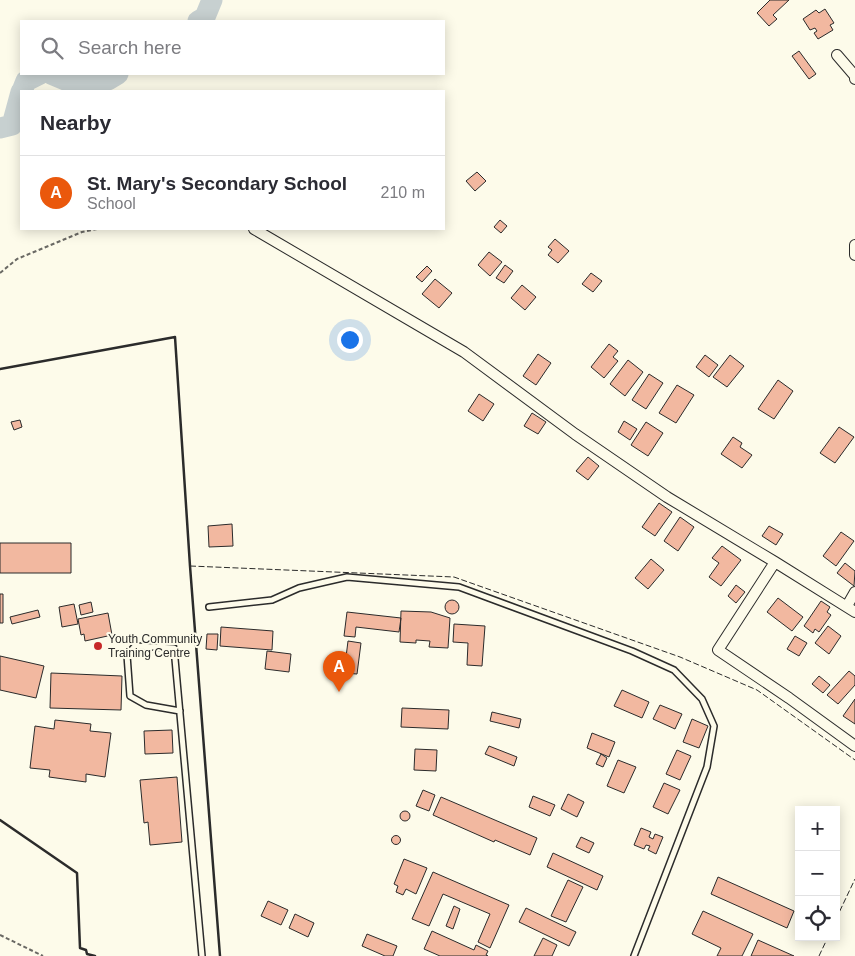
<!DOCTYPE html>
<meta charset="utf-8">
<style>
body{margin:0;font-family:Arial,sans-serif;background:#f2f2f3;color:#2b2b33}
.controls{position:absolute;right:15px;bottom:15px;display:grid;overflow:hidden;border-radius:0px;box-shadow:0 2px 12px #0003}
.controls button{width:45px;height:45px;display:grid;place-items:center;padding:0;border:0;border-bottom:1px solid #e1e1e2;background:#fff;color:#2b2b33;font:25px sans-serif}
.you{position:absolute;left:349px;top:339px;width:18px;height:18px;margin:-12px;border:4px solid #fff;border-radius:50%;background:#1a73e8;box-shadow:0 0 0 8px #1a73e833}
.badge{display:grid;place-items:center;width:32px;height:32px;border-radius:50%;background:#ea580c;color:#fff;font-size:16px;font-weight:700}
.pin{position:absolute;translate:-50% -41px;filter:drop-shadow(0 1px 2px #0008)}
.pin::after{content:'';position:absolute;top:26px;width:18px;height:15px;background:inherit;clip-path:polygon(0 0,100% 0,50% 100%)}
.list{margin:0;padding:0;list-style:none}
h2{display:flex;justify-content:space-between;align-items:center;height:65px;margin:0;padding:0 20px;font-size:21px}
h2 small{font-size:16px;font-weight:400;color:#7c7c81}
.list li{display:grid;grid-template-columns:32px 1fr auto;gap:15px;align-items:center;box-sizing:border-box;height:75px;padding:0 20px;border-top:1px solid #e1e1e2}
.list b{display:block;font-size:19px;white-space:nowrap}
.list p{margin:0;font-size:16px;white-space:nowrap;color:#7c7c81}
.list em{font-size:16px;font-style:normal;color:#7c7c81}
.icon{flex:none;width:28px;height:28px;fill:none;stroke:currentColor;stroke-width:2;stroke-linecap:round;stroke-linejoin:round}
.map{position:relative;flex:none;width:855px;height:956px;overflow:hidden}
.search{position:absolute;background:#fff;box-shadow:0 2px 12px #0003;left:20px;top:20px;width:425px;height:55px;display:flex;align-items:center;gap:12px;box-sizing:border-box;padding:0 18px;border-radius:0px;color:#7c7c81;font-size:19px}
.panel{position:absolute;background:#fff;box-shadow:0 2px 12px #0003;left:20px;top:90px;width:425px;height:140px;border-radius:0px}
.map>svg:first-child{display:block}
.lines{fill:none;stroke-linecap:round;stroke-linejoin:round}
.river{stroke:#c7d0d0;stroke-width:21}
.building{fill:#f2b8a0;stroke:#2b2b2b}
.lane-casing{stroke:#2b2b2b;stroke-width:8}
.street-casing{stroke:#2b2b2b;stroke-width:12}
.path{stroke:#6a6964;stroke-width:2;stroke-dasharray:4 2.5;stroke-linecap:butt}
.lane{stroke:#fdfbea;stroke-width:5}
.street{stroke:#fdfbea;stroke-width:10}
.fence{stroke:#2b2b2b;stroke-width:1;stroke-dasharray:6 2.5;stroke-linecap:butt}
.wall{stroke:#2b2b2b;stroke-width:2.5}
.poi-dot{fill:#c62828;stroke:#fdfbea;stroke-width:2}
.labels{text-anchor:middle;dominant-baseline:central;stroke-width:4;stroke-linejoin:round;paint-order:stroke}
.poi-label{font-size:12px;fill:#2b2b2b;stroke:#fdfbea;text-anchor:start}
</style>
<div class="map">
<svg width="855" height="956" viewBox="0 0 855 956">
<rect width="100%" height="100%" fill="#fdfbea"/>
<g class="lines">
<path class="river" d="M 198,21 L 205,17 L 212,0
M 51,74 L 70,82 L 108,80 L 118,74
M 22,91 L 26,81 L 40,74
M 0,128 L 12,125 L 21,92"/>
</g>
<path class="building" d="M 770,0 L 789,0 L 773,15 L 777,19 L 769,26 L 757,13 Z
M 825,9 L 834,23 L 830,25 L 833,30 L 818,39 L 814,33 L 817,31 L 815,28 L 810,30 L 803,19 L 816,10 L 819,13 Z
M 799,51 L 816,74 L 809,79 L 792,56 Z
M 477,172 L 486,181 L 475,191 L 466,181 Z
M 500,220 L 507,226 L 501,233 L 494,227 Z
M 555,239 L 569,251 L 558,263 L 548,255 L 552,250 L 548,247 Z
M 489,252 L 502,262 L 490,276 L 478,265 Z
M 505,265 L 513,271 L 504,283 L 496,278 Z
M 427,266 L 432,271 L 422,282 L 416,277 Z
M 591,273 L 602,281 L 593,292 L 582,284 Z
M 435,279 L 452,293 L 439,308 L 422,294 Z
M 522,285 L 536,297 L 525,310 L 511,298 Z
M 609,344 L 618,351 L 613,357 L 618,361 L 604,378 L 591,367 Z
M 538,354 L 551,363 L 536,385 L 523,376 Z
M 705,355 L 718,365 L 709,377 L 696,367 Z
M 730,355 L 744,366 L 727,387 L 713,377 Z
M 628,360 L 643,372 L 625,396 L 610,384 Z
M 649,374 L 663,383 L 646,409 L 632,400 Z
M 778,380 L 793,391 L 774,419 L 758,409 Z
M 677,385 L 694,395 L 676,423 L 659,413 Z
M 479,394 L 494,404 L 483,421 L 468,411 Z
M 532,413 L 546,422 L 538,434 L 524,426 Z
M 20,420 L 22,427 L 14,430 L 11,422 Z
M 624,421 L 637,429 L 630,440 L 618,432 Z
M 646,422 L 663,433 L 648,456 L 631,445 Z
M 839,427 L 854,437 L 835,463 L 820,453 Z
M 733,437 L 742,443 L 740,447 L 752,455 L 742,468 L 721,454 Z
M 588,457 L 599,466 L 588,480 L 576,471 Z
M 659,503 L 672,512 L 655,536 L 642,527 Z
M 680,517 L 694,527 L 678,551 L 664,541 Z
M 232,524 L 233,546 L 209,547 L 208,526 Z
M 769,526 L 783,534 L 776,545 L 762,536 Z
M 841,532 L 854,541 L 836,566 L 823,556 Z
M 0,543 L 71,543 L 71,573 L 0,573 Z
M 722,546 L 741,560 L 721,586 L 709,577 L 719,563 L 712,558 Z
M 651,559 L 664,570 L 648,589 L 635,578 Z
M 845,563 L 855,571 L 854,586 L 837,573 Z
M 736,585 L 745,592 L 736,603 L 728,596 Z
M 0,594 L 3,594 L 3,623 L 0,623 Z
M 778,598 L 803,617 L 792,631 L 767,612 Z
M445 607a7 7 0 1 1 14 0a7 7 0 1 1-14 0Z
M 821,601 L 830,607 L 827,612 L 831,615 L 819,632 L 815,629 L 813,633 L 804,626 Z
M 91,602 L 93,612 L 81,615 L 79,605 Z
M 74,604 L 78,624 L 62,627 L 59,607 Z
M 38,610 L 40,617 L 12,624 L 10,617 Z
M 401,611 L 431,612 L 450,618 L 448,648 L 429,647 L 430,641 L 416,640 L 416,643 L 400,642 Z
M 347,612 L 401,618 L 399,632 L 356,627 L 355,637 L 344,636 Z
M 108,613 L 112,635 L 85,641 L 84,634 L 81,635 L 78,619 Z
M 454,624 L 485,626 L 482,666 L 467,665 L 468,643 L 453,642 Z
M 828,626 L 841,636 L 829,654 L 815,643 Z
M 221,627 L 273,631 L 272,650 L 220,646 Z
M 207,634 L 218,634 L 217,650 L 206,649 Z
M 795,636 L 807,643 L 799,656 L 787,649 Z
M 348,641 L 361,643 L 357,674 L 344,673 Z
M 267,651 L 291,654 L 289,672 L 265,669 Z
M 0,656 L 44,666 L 36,698 L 0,690 Z
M 849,671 L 855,676 L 855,685 L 838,704 L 827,695 Z
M 51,673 L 122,676 L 121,710 L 50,708 Z
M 819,676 L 830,685 L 823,693 L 812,684 Z
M 622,690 L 649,702 L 642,718 L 614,706 Z
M 855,699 L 855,724 L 843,716 Z
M 660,705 L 682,714 L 675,729 L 653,719 Z
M 402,708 L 449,710 L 448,729 L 401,727 Z
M 492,712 L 521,719 L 519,728 L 490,721 Z
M 692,719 L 708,726 L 699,748 L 683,742 Z
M 55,720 L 91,724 L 90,731 L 111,733 L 105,777 L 86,774 L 86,782 L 49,777 L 50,770 L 30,768 L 35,726 L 54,729 Z
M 172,730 L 173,753 L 145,754 L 144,731 Z
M 592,733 L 615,742 L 609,757 L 587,748 Z
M 489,746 L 517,757 L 514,766 L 485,754 Z
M 415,749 L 437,750 L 436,771 L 414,770 Z
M 677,750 L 691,756 L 680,780 L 666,774 Z
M 601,754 L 607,758 L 603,767 L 596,764 Z
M 618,760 L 636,767 L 624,793 L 607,786 Z
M 177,777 L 182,842 L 150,845 L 148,822 L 144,823 L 140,780 Z
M 664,783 L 680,790 L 668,814 L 653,807 Z
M 423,790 L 435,795 L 429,811 L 416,806 Z
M 568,794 L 584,802 L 577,817 L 561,809 Z
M 533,796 L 555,805 L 550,816 L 529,807 Z
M 441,797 L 537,838 L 530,855 L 495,840 L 494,842 L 433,815 Z
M400 816a5 5 0 1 1 10 0a5 5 0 1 1-10 0Z
M 641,828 L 651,832 L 649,837 L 653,839 L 655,834 L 663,837 L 656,854 L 648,850 L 650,846 L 646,845 L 644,849 L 634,845 Z
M391.5 840a4.5 4.5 0 1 1 9 0a4.5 4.5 0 1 1-9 0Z
M 581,837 L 594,843 L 589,853 L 576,847 Z
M 553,853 L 603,876 L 597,890 L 547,867 Z
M 404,859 L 427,868 L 416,894 L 406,889 L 403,895 L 396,892 L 398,886 L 394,884 Z
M 433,872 L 509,905 L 490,948 L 478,942 L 490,914 L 443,894 L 429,926 L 412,919 Z
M 718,877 L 794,911 L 787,928 L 711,894 Z
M 568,880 L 583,887 L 566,922 L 551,916 Z
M 268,901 L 288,910 L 281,925 L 261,916 Z
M 454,906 L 460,909 L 453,929 L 446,926 Z
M 526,908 L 576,932 L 569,946 L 519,922 Z
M 703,911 L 753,934 L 742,956 L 717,956 L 721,948 L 692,934 Z
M 295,914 L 314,923 L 308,937 L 289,928 Z
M 432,931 L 474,950 L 476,945 L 488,951 L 486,955 L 488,956 L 440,956 L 424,949 Z
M 367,934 L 397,946 L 393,956 L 385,956 L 362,946 Z
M 543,938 L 557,945 L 552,956 L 534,956 Z
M 758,940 L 794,956 L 751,956 Z"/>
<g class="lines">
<g class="lane-casing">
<path id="lane" d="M 209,607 L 272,600 L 299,588 L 325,582 L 347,577 L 459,587 L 632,651 L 674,670 L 702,699 L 714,726 L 707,767 L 634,956
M 180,711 L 146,705 L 130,696 L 127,655 L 135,646 L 174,648 L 202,956"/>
</g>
<g class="street-casing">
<path id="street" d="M 837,55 L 855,76 L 855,79
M 254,229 L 464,352 L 575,434 L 667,497 L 775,562 L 855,612
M 855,245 L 855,255
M 775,562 L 718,650 L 789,698 L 855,746
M 847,606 L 855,592"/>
</g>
<path class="path" d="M 0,273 L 17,259 L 82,232 L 97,229
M 0,935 L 43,956"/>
<use href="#lane" class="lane"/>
<use href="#street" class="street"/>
<path class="fence" d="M 190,566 L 454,577 L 680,657 L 757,690 L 855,760
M 836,919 L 855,879
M 819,956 L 828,937"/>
<path class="wall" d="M 0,369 L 175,337 L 190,566 L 220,956
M 0,820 L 77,873 L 80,948 L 86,950 L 87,954 L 95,956"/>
</g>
<circle class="poi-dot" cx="98" cy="646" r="5"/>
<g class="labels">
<g class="poi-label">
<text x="108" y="639">Youth Community<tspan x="108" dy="14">Training Centre</tspan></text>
</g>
</g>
</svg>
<div class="controls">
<button>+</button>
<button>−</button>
<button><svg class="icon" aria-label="locate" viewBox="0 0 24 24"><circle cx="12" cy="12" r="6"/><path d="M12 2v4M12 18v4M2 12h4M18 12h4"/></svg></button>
</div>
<div class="you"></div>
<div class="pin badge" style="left:339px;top:692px">A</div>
<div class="search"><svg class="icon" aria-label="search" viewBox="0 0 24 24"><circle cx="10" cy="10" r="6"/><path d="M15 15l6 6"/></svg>Search here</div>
<section class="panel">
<h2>Nearby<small></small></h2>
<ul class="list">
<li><span class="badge">A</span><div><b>St. Mary's Secondary School</b><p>School</p></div><em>210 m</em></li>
</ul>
</section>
</div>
